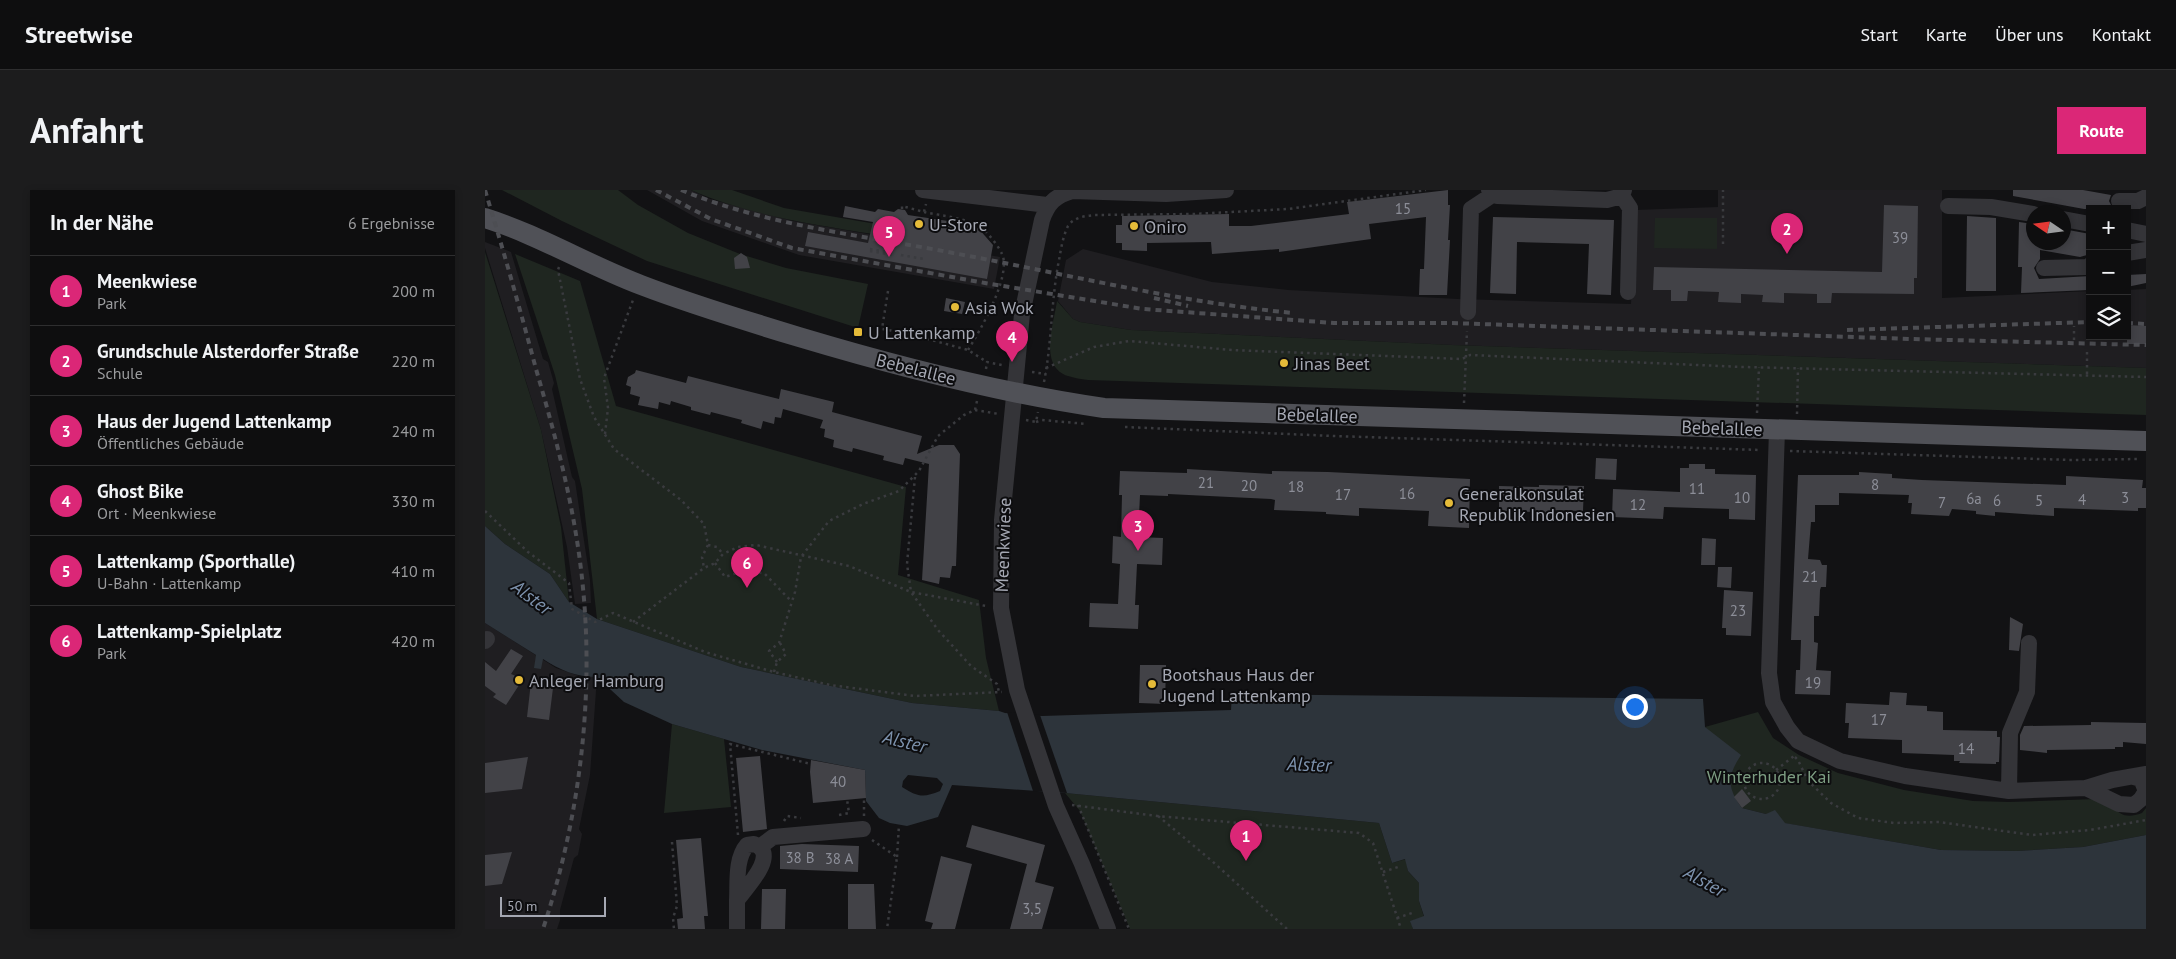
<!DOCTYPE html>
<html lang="de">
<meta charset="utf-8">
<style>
body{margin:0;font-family:"PT Sans",sans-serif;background:#1c1c1d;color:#f1f3f6}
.controls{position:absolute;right:15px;top:15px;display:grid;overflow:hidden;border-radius:0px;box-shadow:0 2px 8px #0003}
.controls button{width:45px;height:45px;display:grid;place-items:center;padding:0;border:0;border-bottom:1px solid #2e2e2f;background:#0e0e0f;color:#f1f3f6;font:25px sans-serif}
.compass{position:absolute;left:1541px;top:15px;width:45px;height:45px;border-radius:50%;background:#0e0e0f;box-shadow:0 2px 8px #0003;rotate:283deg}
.scale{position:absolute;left:15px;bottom:12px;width:106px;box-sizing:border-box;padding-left:5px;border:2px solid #a5a8b3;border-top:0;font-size:14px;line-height:18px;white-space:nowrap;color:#a5a8b3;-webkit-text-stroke:4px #0d0d0f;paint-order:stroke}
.you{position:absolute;left:1149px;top:516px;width:18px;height:18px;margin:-12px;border:4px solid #fff;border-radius:50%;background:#1a73e8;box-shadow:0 0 0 8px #1a73e833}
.badge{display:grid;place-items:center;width:32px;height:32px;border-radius:50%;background:#db2777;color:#fff;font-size:16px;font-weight:700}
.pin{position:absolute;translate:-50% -41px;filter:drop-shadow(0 1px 2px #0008)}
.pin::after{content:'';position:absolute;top:26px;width:18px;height:15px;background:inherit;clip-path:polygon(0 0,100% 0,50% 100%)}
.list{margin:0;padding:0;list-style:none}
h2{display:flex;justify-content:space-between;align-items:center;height:65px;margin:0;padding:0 20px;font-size:21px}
h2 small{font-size:16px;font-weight:400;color:#9b9c9e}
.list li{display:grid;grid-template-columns:32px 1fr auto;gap:15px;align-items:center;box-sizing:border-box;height:70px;padding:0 20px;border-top:1px solid #2e2e2f}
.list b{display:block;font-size:19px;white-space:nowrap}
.list p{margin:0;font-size:16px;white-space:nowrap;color:#9b9c9e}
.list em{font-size:16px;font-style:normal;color:#9b9c9e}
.icon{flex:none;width:28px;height:28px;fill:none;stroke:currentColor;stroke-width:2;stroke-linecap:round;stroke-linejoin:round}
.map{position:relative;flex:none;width:1661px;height:739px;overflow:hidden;border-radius:0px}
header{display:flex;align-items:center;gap:30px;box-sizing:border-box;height:70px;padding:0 25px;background:#0e0e0f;border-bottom:1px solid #2e2e2f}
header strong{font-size:24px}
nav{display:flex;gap:28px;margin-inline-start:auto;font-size:18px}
.intro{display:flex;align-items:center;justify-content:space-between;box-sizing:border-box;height:120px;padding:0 30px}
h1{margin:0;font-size:35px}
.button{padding:12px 22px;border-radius:0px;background:#db2777;color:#fff;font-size:18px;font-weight:700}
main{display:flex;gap:30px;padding:0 30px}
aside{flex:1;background:#0e0e0f;border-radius:0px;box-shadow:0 2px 8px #0003}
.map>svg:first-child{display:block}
.built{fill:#1f1e21}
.green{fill:#1f2620}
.water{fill:#2d343b;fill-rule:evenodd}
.pier{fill:#121214}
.building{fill:#424247}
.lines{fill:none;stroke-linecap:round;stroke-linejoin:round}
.path{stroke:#3a3b3f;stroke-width:2.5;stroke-dasharray:2.5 4;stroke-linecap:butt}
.minor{stroke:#343438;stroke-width:16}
.major{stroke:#505157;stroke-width:20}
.rail{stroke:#4d4e53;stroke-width:4;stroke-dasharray:6 5;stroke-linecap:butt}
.poi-dot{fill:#e5bb39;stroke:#0d0d0f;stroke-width:2}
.labels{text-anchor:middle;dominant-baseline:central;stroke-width:4;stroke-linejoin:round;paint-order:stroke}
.number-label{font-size:15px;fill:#8c8e98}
.poi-label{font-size:18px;fill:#a5a8b3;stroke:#0d0d0f;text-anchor:start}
.street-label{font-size:18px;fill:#a5a8b3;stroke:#0d0d0f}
.park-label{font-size:18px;fill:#7d9d82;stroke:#0d0d0f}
.water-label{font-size:19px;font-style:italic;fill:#7d92ad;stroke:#0d0d0f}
</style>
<header>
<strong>Streetwise</strong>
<nav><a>Start</a><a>Karte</a><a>Über uns</a><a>Kontakt</a></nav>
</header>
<div class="intro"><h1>Anfahrt</h1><a class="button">Route</a></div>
<main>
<aside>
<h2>In der Nähe<small>6 Ergebnisse</small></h2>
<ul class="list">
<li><span class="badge">1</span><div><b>Meenkwiese</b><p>Park</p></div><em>200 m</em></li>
<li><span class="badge">2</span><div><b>Grundschule Alsterdorfer Straße</b><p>Schule</p></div><em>220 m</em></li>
<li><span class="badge">3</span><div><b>Haus der Jugend Lattenkamp</b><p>Öffentliches Gebäude</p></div><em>240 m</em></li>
<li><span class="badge">4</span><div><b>Ghost Bike</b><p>Ort · Meenkwiese</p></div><em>330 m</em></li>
<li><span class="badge">5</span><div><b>Lattenkamp (Sporthalle)</b><p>U-Bahn · Lattenkamp</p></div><em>410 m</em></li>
<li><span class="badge">6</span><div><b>Lattenkamp-Spielplatz</b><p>Park</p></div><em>420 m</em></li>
</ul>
</aside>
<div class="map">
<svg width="1661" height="739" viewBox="0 0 1661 739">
<rect width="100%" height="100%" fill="#121214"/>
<path class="built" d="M 162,0 L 206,0 L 225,9 L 308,31 L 515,67 L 509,99 L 314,65 L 217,31 Z
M 1233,0 L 1457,0 L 1457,108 L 1605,101 L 1605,146 L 1642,146 L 1642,100 L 1661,99 L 1661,178 L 967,155 L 646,140 L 595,132 L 588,129 L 573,111 L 581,70 L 598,59 L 727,92 L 803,100 L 973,109 L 1146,114 L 1150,20 L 1233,17 Z
M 0,52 L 26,62 L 58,169 L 63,172 L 69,193 L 67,199 L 87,287 L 90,291 L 105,390 L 106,413 L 90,414 L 82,357 L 56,240 L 0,58 Z
M 0,433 L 71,478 L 97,487 L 112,487 L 105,585 L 94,639 L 97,644 L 93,665 L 89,668 L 75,720 L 75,730 L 72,739 L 0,739 Z"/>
<path class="green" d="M 17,0 L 133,0 L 153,15 L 203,43 L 255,64 L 301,78 L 383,94 L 373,138 L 162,71 L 77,31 Z
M 206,0 L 247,0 L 299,18 L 391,34 L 388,44 C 327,34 263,25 206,0 Z
M 1170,28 L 1232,28 L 1232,59 L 1169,58 Z
M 0,62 L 56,240 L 76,337 L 84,412 L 65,384 L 20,354 L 0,336 Z
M 30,64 L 95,91 L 131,216 L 421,297 L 413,385 L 494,410 L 501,468 L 514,521 L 427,513 L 256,477 L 112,429 L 97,299 L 70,185 Z
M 572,111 L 588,129 L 595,132 L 646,140 L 967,155 L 1661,178 L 1661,225 L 603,190 C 596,189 589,188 583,186 C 553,176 569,133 572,111 Z
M 1273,522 L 1288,548 L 1314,565 L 1353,583 L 1419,600 L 1488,611 L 1524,612 L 1612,609 C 1632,613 1631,633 1657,623 L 1661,618 L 1661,645 L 1598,657 L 1532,661 L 1456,660 L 1299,633 L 1281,624 L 1257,618 C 1244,600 1243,596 1249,575 L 1220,537 Z
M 187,534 L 239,549 L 246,617 L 179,623 Z
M 580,603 L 894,633 L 907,673 L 921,669 L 923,681 L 934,693 L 934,711 L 939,727 L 926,731 L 928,739 L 645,739 L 595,621 Z"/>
<path class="water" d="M 0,336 L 20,354 L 65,384 L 84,412 L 112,429 L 256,477 L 427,513 L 514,521 L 520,523 L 557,526 L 746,520 L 747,504 L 1218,509 L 1220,537 L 1256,565 C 1242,586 1242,598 1257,618 L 1281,624 L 1290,620 L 1300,633 L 1456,660 L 1532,661 L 1598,657 L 1661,645 L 1661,739 L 928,739 L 925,731 L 939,726 L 934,711 L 934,693 L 923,681 L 920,669 L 907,673 L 894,633 L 580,603 L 467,595 L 453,627 L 422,636 L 405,633 L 394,628 L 381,611 L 380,580 L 277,560 L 187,534 L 139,512 L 112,487 C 91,487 75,480 58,469 L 56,479 L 49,478 L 51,465 L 0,433 ZM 423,585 L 452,588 L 458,594 L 455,601 C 438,608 433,607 417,597 L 418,591 Z"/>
<path class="pier" d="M 522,522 L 555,525 L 582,603 L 548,601 Z"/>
<path class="building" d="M 963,0 L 963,15 L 965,15 L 963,50 L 965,50 L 962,105 L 934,105 L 935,79 L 939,79 L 941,27 L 884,34 L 886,49 L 794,62 L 794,59 L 727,64 L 726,52 L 662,53 L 662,61 L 637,60 L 637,53 L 631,53 L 631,35 L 637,35 L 637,26 L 744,24 L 744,36 L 766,36 L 864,24 L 862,12 Z
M 1528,0 L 1598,0 L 1626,5 L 1624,11 L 1628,19 L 1599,19 L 1528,6 Z
M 1399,15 L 1433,16 L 1432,88 L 1429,88 L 1429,104 L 1347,103 L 1346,113 L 1332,113 L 1332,104 L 1299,103 L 1299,113 L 1277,112 L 1278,105 L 1256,104 L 1256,113 L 1233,112 L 1234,102 L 1203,101 L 1202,111 L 1186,111 L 1186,100 L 1168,100 L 1169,77 L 1397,82 Z
M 360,16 L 390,22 L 393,19 L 409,22 L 413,19 L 420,20 L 423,25 L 483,34 L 493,38 L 508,55 L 502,89 L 320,56 L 323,42 L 383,53 L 388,32 L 358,27 Z
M 1482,26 L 1511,28 L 1511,101 L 1481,101 Z
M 1008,27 L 1129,30 L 1126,105 L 1102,104 L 1104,54 L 1032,52 L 1031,104 L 1005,103 Z
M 1534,32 L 1548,34 L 1548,52 L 1578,52 L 1578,39 L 1605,44 L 1602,65 L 1595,67 L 1555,60 L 1555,69 L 1549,78 L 1554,89 L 1605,86 L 1605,100 L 1536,103 L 1537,77 L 1533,77 Z
M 256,63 L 262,67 L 265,78 L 250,79 L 249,68 Z
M 1661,84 L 1661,93 L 1642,97 L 1642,85 Z
M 461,108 L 480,112 L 477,124 L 459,121 Z
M 1642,135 L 1661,136 L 1661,154 L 1642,154 Z
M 151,180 L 201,193 L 203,186 L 294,209 L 296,199 L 349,212 L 347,222 L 437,246 L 432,264 L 454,255 L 469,255 L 475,264 L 471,376 L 467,376 L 465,388 L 455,387 L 454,394 L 437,390 L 444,274 L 420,268 L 418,275 L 398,270 L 399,266 L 368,258 L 367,262 L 348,257 L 349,250 L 339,247 L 340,239 L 335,238 L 338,230 L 298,219 L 296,228 L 290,227 L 289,234 L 278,231 L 276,239 L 256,233 L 257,230 L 226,222 L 225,225 L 206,220 L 206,217 L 186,211 L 185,215 L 174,212 L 173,219 L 153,215 L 155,207 L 145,204 L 146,197 L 141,195 L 143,187 L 150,183 Z
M 1111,268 L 1132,269 L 1131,290 L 1110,289 Z
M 1204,274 L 1220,274 L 1220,279 L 1230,279 L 1230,284 L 1271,285 L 1270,330 L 1244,329 L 1244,319 L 1179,317 L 1178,329 L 1127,327 L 1128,299 L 1195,302 L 1195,278 L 1204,278 Z
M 702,279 L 787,284 L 787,281 L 843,282 L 985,289 L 984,338 L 943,336 L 944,321 L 874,318 L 874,326 L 841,324 L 841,322 L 789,320 L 790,310 L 786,309 L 683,304 L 683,306 L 655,305 L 653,347 L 678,348 L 677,375 L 652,374 L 650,415 L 654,415 L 653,439 L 604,437 L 605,413 L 633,414 L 635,374 L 627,373 L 628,346 L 636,347 L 637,305 L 634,305 L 635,281 L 702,283 Z
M 1374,282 L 1407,284 L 1407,288 L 1437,290 L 1581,295 L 1581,286 L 1658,290 L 1657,298 L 1661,298 L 1661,318 L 1653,318 L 1653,321 L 1569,318 L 1569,326 L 1510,322 L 1510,326 L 1491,324 L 1491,321 L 1467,319 L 1464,326 L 1426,324 L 1427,313 L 1423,313 L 1424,305 L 1354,303 L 1354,315 L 1330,315 L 1330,332 L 1326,332 L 1323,369 L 1335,370 L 1337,375 L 1342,375 L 1341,397 L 1336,397 L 1335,400 L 1334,426 L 1329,426 L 1329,452 L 1333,453 L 1331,480 L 1346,481 L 1345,505 L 1310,504 L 1311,480 L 1315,480 L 1316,450 L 1306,450 L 1313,285 L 1374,285 Z
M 1054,295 L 1099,296 L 1098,321 L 1065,320 L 1065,326 L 1053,326 L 1053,322 L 1014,321 L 1014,296 L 1054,297 Z
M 1217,348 L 1231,349 L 1230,375 L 1216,375 Z
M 1233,377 L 1247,377 L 1246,398 L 1232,397 Z
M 1239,400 L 1268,402 L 1266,446 L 1241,445 L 1241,438 L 1237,438 Z
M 1525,427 L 1538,434 L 1534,461 L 1524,460 Z
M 26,459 L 38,466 L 26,484 L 38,489 L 21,515 L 8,507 L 11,504 L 0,496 L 0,472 L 11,481 Z
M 655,475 L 681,475 L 680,514 L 654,513 Z
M 46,492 L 68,498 L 64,530 L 42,527 Z
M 1405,502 L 1422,503 L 1421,515 L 1442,516 L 1442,521 L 1458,522 L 1458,540 L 1512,541 L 1512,547 L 1515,547 L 1514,572 L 1511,572 L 1511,574 L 1474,573 L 1475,571 L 1469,571 L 1469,565 L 1417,563 L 1417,550 L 1363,548 L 1364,533 L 1360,533 L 1361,513 L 1404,515 Z
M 1606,532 L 1661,533 L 1661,554 L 1638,552 L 1638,557 L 1630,557 L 1630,559 L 1562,560 L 1562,563 L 1535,560 L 1535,545 L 1539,536 L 1606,535 Z
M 275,566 L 282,639 L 258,642 L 251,568 Z
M 43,567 L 37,599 L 0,603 L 0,573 Z
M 326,570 L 380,580 L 381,608 L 328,613 L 325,582 Z
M 1257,599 L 1266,611 L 1257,618 L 1249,607 Z
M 487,635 L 560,655 L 550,692 L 569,697 L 557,739 L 525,739 L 542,674 L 481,657 Z
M 216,648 L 223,726 L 219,726 L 220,739 L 193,739 L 192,729 L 198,728 L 191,650 Z
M 317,654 L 374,656 L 373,682 L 295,679 L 295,656 Z
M 27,662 L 17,694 L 0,696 L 0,665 Z
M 456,666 L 487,674 L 470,739 L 446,739 L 448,733 L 440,731 Z
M 363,694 L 389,694 L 391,739 L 363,739 Z
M 277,699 L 301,699 L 300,739 L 276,739 Z"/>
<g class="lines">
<path class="path" d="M 417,19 L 417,16 L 439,22 L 441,14
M 439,22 C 458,26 483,28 498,39 C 504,44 514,57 517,64 C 527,85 495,141 483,160
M 1238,54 L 1238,0
M 385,59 L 408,63
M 385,61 L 408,65
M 416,65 L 439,69
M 74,77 L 73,80 L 95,189 L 109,227 L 129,259 L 196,310 L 219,334 L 223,355 L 217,367 L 219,378
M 403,101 L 397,139 L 421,143 L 483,160 L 502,172
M 1636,146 L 1636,151
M 1589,150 L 1589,136
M 1602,162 L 1602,185
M 561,178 L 609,157 L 644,151 L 747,160 L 977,169 L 985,165 L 1258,177 L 1661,187
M 501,179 L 502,172 L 517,175
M 547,182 L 561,184
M 559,192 C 567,152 566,110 574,70 C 576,59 578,46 583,36 C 589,27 600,26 610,25 L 708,24 L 803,19 L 941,0
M 979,213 L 982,141
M 490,220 L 514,224
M 1272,223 L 1274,177
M 1312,224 L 1313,178
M 541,230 L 551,232 L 553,222
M 551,232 L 557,230 L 602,234
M 640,237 L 849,246 L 1276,260
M 120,244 L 123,218 L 119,188 L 148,110
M 1305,261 L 1586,270 L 1652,269
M 430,287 L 422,374 L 426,402 L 501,416
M 0,321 L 43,362 L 84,393 L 87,419 L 110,432 L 128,423 L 220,462 L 289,482 L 345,495 L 430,506 L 517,502
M 223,355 L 232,357 L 238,364
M 230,373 L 240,387 L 255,382 L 279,383 L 307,412
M 148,432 L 219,378 L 230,373 L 238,364 L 253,357 L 271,355 L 364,376 L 426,402 L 453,440 L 486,476 L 512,494 L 514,502
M 292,472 L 284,461 L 294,453 L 310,402 L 316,367 L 344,331 L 378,314 L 414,301 L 434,281 L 453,246 L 479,225 L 490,220 L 492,211
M 289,482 L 292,472 L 301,464 L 295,453
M 1310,567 L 1313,570 L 1323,591 L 1346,613 L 1373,628 L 1409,633 L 1454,632 L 1547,645 L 1605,640 L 1661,630
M1259 591a18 18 0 1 1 36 0a18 18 0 1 1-36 0Z
M 1291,580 L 1309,566
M 587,615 L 672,626 L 874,643 L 888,653 L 916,739
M 593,615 L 644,739
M 354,625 L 364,623 L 362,609
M 379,626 L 379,608
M 673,626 L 727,671 L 802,739
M 299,631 L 302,626 L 316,628
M 253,645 L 245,554 L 326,574
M 387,650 L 412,667 L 402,739
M 187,652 L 192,716 L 188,728 L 189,739
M 412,667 L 414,635
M 898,682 L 916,676
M 912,728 L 930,722"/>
<path class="minor" d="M 438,0 L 562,15
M 1004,0 L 1007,5 L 1012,6 L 1122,10 L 1137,6 L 1139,0
M 1137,6 L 1145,18 L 1143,102
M 1634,11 L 1653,11 L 1661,7
M 1463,16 L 1506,17 L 1548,24
M 1578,29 L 1605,34
M 1642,40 L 1661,44
M 1642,63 L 1661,60
M 1559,78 L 1603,77 L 1605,75
M 983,122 L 986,19 L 1007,5
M 1292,240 L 1284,483 L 1288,512 L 1302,537 L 1313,551 L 1355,571 L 1420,586 L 1524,601 L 1601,598 L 1627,590 L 1661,584
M 0,451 L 2,449
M 1601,598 L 1634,614 L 1649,615 L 1656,609 L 1661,601 L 1656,589 L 1649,587
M 1524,601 L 1525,543 L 1542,502 L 1544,453
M 269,654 C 295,663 262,697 252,710 C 253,693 250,669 262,655 Z
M 276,656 L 288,647 L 378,639
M 252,739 L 252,710
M 623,739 L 597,674 L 571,616 L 532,500 L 516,418 L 517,330 L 537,124 L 557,30 C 563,13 570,6 587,1 L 681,4 L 741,0"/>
<path class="major" d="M 0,28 C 54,45 103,75 156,95 C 208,115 261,131 314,147 C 414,177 515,203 619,218 L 1661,251"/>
<path class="rail" d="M 0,0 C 18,59 35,119 51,179 C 72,251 91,323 98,398 C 109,512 94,630 58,739
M 171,0 L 226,29 L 307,58 L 500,93 L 658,119 L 849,133 L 967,133 L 1425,149 L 1661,155
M 196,0 C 283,36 377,45 468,63 C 581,84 693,112 808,123
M 669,108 L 703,116
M 1642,133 L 1661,134
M 1362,140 L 1605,132"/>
</g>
<g class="poi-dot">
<circle cx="434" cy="34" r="5"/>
<circle cx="649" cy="36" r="5"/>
<circle cx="470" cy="117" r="5"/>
<rect x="368" y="137" width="10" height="10" rx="2.5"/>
<circle cx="799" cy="173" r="5"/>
<circle cx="964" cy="313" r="5"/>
<circle cx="34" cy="490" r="5"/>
<circle cx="667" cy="494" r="5"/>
</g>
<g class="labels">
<g class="number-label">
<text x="918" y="18">15</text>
<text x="1415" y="47">39</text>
<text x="721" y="292">21</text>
<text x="1390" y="294">8</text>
<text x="764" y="295">20</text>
<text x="811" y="296">18</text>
<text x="1212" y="298">11</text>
<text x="922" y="303">16</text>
<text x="858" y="304">17</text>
<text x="1257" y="307">10</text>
<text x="1640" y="307">3</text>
<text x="1489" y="308">6a</text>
<text x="1597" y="309">4</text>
<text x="1512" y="310">6</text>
<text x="1554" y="310">5</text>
<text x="1457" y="312">7</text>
<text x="1153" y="314">12</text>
<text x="1325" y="386">21</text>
<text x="1253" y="420">23</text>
<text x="1328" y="492">19</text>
<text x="1394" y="529">17</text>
<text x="1481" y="558">14</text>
<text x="353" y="591">40</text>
<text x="315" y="667">38 B</text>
<text x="354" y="668">38 A</text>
<text x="547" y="718">3,5</text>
</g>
<g class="poi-label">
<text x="444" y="34">U-Store</text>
<text x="659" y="36">Oniro</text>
<text x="480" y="117">Asia Wok</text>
<text x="383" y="142">U Lattenkamp</text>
<text x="809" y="173">Jinas Beet</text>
<text x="974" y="303">Generalkonsulat<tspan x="974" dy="21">Republik Indonesien</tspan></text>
<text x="677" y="484">Bootshaus Haus der<tspan x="677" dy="21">Jugend Lattenkamp</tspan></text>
<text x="44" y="490">Anleger Hamburg</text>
</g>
<g class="street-label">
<text transform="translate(431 179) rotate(14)">Bebelallee</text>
<text transform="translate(832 225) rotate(2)">Bebelallee</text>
<text transform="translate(1237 238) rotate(2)">Bebelallee</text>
<text transform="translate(518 355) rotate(-88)">Meenkwiese</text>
</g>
<g class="park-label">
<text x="1284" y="586">Winterhuder Kai</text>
</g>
<g class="water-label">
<text transform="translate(47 407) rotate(37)">Alster</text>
<text transform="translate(420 551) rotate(14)">Alster</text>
<text transform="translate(824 574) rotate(2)">Alster</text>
<text transform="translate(1220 691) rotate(29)">Alster</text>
</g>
</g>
</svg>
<div class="controls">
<button>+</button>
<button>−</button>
<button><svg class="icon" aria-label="layers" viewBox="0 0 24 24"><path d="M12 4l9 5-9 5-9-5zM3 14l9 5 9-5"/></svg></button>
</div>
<svg class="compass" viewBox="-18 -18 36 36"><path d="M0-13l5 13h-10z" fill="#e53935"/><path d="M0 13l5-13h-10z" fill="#9b9c9e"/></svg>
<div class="scale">50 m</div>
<div class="you"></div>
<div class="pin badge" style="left:761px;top:671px">1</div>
<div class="pin badge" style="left:1302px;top:64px">2</div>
<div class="pin badge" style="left:653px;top:361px">3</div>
<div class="pin badge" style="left:527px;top:172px">4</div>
<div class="pin badge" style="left:404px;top:67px">5</div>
<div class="pin badge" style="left:262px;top:398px">6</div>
</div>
</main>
